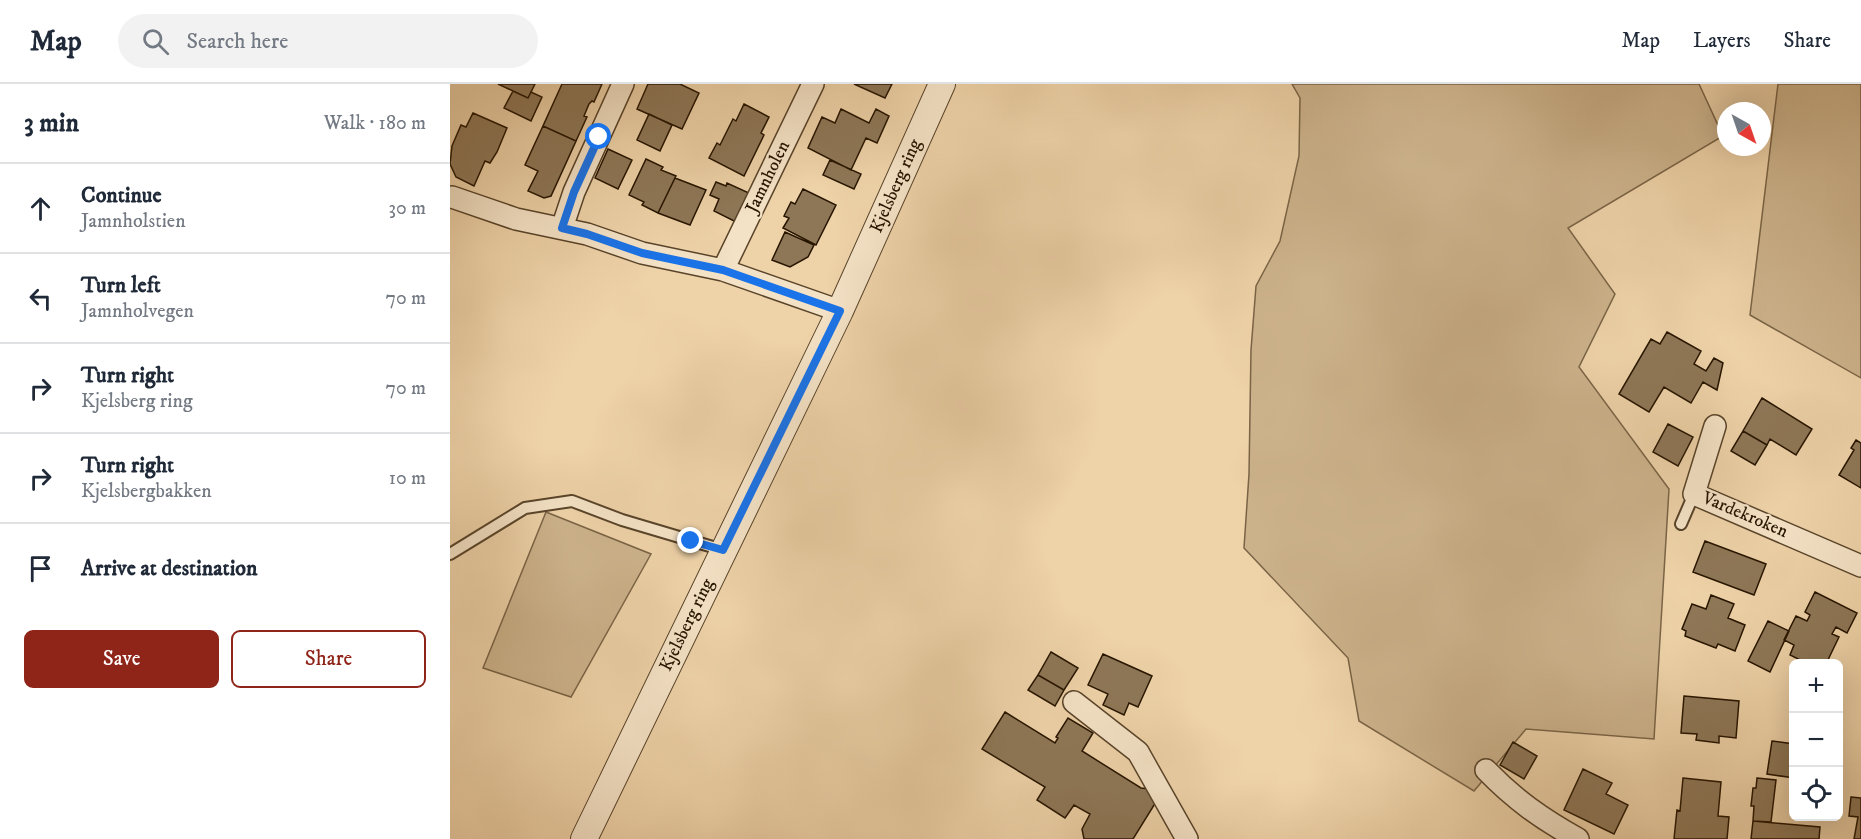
<!DOCTYPE html>
<meta charset="utf-8">
<style>
body{margin:0;font-family:"IM FELL DW Pica",serif;background:#f2f2f3;color:#1f2937}
.controls{position:absolute;right:18px;bottom:18px;display:grid;overflow:hidden;border-radius:9px;box-shadow:0 6px 24px #0002}
.controls button{width:54px;height:54px;display:grid;place-items:center;padding:0;border:0;border-bottom:2px solid #e0e1e3;background:#fff;color:#1f2937;font:30px sans-serif}
.compass{position:absolute;left:1267px;top:18px;width:54px;height:54px;border-radius:50%;background:#fff;box-shadow:0 6px 24px #0002;rotate:140deg}
.stop{position:absolute;width:18px;height:18px;margin:-14px;border:4px solid #1a73e8;border-radius:50%;background:#fff}
.stop.end{background:#1a73e8;border-color:#fff;box-shadow:0 2px 6px #0008}
.list{margin:0;padding:0;list-style:none}
h2{display:flex;justify-content:space-between;align-items:center;height:78px;margin:0;padding:0 24px;font-size:26px}
h2 small{font-size:20px;font-weight:400;color:#747a83}
.list li{display:grid;grid-template-columns:39px 1fr auto;gap:18px;align-items:center;box-sizing:border-box;height:90px;padding:0 24px;border-top:2px solid #e0e1e3}
.list b{display:block;font-size:22px;white-space:nowrap}
.list p{margin:0;font-size:20px;white-space:nowrap;color:#747a83}
.list em{font-size:20px;font-style:normal;color:#747a83}
.actions{display:flex;gap:12px;padding:18px 24px}
.actions a{flex:1;padding:14px 0;border:2px solid #8f2418;border-radius:9px;text-align:center;font-size:21px;color:#8f2418}
.actions .main{background:#8f2418;color:#fff}
.icon{flex:none;width:33px;height:33px;fill:none;stroke:currentColor;stroke-width:2;stroke-linecap:round;stroke-linejoin:round}
.map{position:relative;flex:none;width:1411px;height:755px;overflow:hidden}
header{display:flex;align-items:center;gap:36px;box-sizing:border-box;height:84px;padding:0 30px;background:#fff;border-bottom:2px solid #e0e1e3}
header strong{font-size:28px}
nav{display:flex;gap:33px;margin-inline-start:auto;font-size:21px}
.search{width:420px;height:54px;background:#f2f2f3;display:flex;align-items:center;gap:15px;box-sizing:border-box;padding:0 21px;border-radius:33px;color:#747a83;font-size:22px}
main{display:flex}
aside{flex:1;background:#fff}
.map>svg:first-child{display:block}
.green{fill:#ccb28b;stroke:#7a6446;stroke-width:1.5}
.building{fill:#8e7757;stroke:#271500;stroke-width:1.5}
.lines{fill:none;stroke-linecap:round;stroke-linejoin:round}
.service-casing{stroke:#59442a;stroke-width:14}
.minor-casing{stroke:#59442a;stroke-width:24}
.tertiary-casing{stroke:#59442a;stroke-width:28}
.service{stroke:#f4e2c6;stroke-width:10}
.minor{stroke:#f4e2c6;stroke-width:21}
.tertiary{stroke:#f4e2c6;stroke-width:26}
.route{stroke:#1a73e8;stroke-width:8}
.labels{text-anchor:middle;dominant-baseline:central;stroke-width:4.5;stroke-linejoin:round;paint-order:stroke}
.street-label{font-size:18px;fill:#271500;stroke:#f4e2c6}
</style>
<header>
<strong>Map</strong>
<div class="search"><svg class="icon" aria-label="search" viewBox="0 0 24 24"><circle cx="10" cy="10" r="6"/><path d="M15 15l6 6"/></svg>Search here</div>
<nav><a>Map</a><a>Layers</a><a>Share</a></nav>
</header>
<main>
<aside>
<h2>3 min<small>Walk · 180 m</small></h2>
<ul class="list">
<li><svg class="icon" aria-label="ahead" viewBox="0 0 24 24"><path d="M12 20V5M6 11l6-6 6 6"/></svg><div><b>Continue</b><p>Jamnholstien</p></div><em>30 m</em></li>
<li><svg class="icon" aria-label="left" viewBox="0 0 24 24"><path d="M17 20v-9H6M10 6l-5 5 5 5"/></svg><div><b>Turn left</b><p>Jamnholvegen</p></div><em>70 m</em></li>
<li><svg class="icon" aria-label="right" viewBox="0 0 24 24"><path d="M7 20v-9h11M14 6l5 5-5 5"/></svg><div><b>Turn right</b><p>Kjelsberg ring</p></div><em>70 m</em></li>
<li><svg class="icon" aria-label="right" viewBox="0 0 24 24"><path d="M7 20v-9h11M14 6l5 5-5 5"/></svg><div><b>Turn right</b><p>Kjelsbergbakken</p></div><em>10 m</em></li>
<li><svg class="icon" aria-label="arrive" viewBox="0 0 24 24"><path d="M6 21V4h12l-3 4 3 4H6"/></svg><div><b>Arrive at destination</b></div></li>
</ul>
<div class="actions"><a class="main">Save</a><a>Share</a></div>
</aside>
<div class="map">
<svg width="1411" height="755" viewBox="0 0 1411 755">
<rect width="100%" height="100%" fill="#eed2a8"/>
<filter id="stains"><feTurbulence type="fractalNoise" baseFrequency=".00333" numOctaves="4"/><feColorMatrix values="0 0 0 0 .2 0 0 0 0 .09 0 0 0 0 .02 0 0 0 .5 -.17"/></filter>
<radialGradient id="worn" r=".72"><stop offset=".6" stop-color="#630" stop-opacity="0"/><stop offset="1" stop-color="#630" stop-opacity=".3"/></radialGradient>
<path class="green" d="M 842,0 L 1249,0 L 1273,52 L 1118,144 L 1165,210 L 1129,283 L 1219,405 L 1204,655 L 1076,645 L 1024,707 L 909,637 L 898,574 L 794,464 L 799,390 L 801,266 L 806,202 L 830,157 L 849,72 L 850,14 Z
M 1328,0 L 1411,0 L 1411,294 L 1300,231 Z
M 96,428 L 201,470 L 121,613 L 33,584 Z"/>
<path class="building" d="M 48,0 L 85,0 L 78,14 Z
M 112,0 L 152,0 L 144,18 L 142,17 L 139,20 L 134,32 L 137,33 L 126,57 L 93,42 Z
M 198,0 L 230,0 L 249,9 L 232,45 L 187,25 Z
M 404,0 L 442,0 L 435,14 Z
M 63,7 L 78,14 L 81,8 L 92,13 L 81,37 L 54,24 Z
M 294,20 L 319,33 L 311,49 L 314,51 L 294,92 L 259,74 L 267,59 L 270,61 L 283,35 L 286,37 Z
M 391,25 L 419,39 L 426,25 L 439,32 L 427,59 L 416,54 L 401,86 L 358,64 L 372,33 L 385,39 Z
M 23,29 L 57,44 L 47,68 L 40,79 L 35,77 L 24,102 L 6,93 L 0,80 L 2,62 L 11,41 L 16,43 Z
M 199,30 L 222,41 L 210,67 L 187,56 Z
M 93,42 L 126,57 L 101,112 L 94,114 L 78,107 L 88,87 L 75,81 Z
M 158,65 L 182,76 L 168,105 L 145,94 Z
M 196,75 L 213,83 L 211,86 L 226,92 L 208,129 L 192,121 L 194,118 L 179,111 Z
M 380,76 L 411,90 L 404,105 L 373,91 Z
M 225,94 L 256,106 L 240,141 L 208,129 Z
M 266,98 L 276,102 L 277,99 L 299,109 L 286,138 L 264,127 L 269,115 L 260,111 Z
M 353,105 L 386,121 L 366,161 L 333,144 L 339,134 L 334,132 L 341,118 L 345,120 Z
M 335,148 L 364,161 L 358,173 L 340,183 L 322,176 Z
M 1217,248 L 1251,267 L 1244,280 L 1256,287 L 1264,274 L 1273,279 L 1267,306 L 1253,298 L 1241,319 L 1214,303 L 1199,328 L 1169,310 L 1201,255 L 1210,260 Z
M 1312,314 L 1362,345 L 1346,371 L 1320,355 L 1317,361 L 1293,347 Z
M 1218,340 L 1243,353 L 1228,382 L 1203,368 Z
M 1293,347 L 1317,361 L 1305,381 L 1281,367 Z
M 1406,356 L 1411,359 L 1411,404 L 1389,391 L 1404,366 L 1401,364 Z
M 1255,457 L 1316,480 L 1304,511 L 1243,488 Z
M 1365,508 L 1407,529 L 1397,549 L 1386,543 L 1382,550 L 1389,553 L 1376,580 L 1358,580 L 1340,571 L 1344,561 L 1334,556 L 1346,532 L 1357,537 L 1360,531 L 1355,528 Z
M 1261,511 L 1284,520 L 1278,534 L 1295,541 L 1285,567 L 1268,560 L 1266,564 L 1235,552 L 1236,547 L 1232,545 L 1242,520 L 1256,525 Z
M 1318,537 L 1339,547 L 1320,588 L 1298,577 Z
M 601,568 L 628,584 L 614,606 L 588,591 Z
M 653,570 L 702,592 L 688,623 L 679,619 L 674,631 L 653,621 L 658,610 L 638,601 Z
M 588,591 L 614,606 L 605,622 L 578,606 Z
M 1234,612 L 1289,617 L 1286,654 L 1269,652 L 1269,659 L 1246,656 L 1247,650 L 1231,649 Z
M 555,628 L 605,659 L 608,654 L 606,653 L 618,634 L 643,649 L 632,667 L 691,704 L 700,705 L 706,718 L 683,755 L 634,755 L 632,745 L 640,730 L 624,721 L 615,734 L 587,716 L 595,703 L 532,665 Z
M 1322,657 L 1344,660 L 1344,694 L 1317,690 Z
M 1063,658 L 1087,672 L 1074,695 L 1050,681 Z
M 1133,685 L 1162,699 L 1156,710 L 1178,721 L 1164,750 L 1114,726 Z
M 1233,694 L 1271,698 L 1268,732 L 1279,733 L 1277,755 L 1224,755 L 1227,726 L 1230,727 Z
M 1307,694 L 1326,696 L 1321,738 L 1303,737 L 1304,722 L 1301,722 L 1303,704 L 1306,704 Z
M 1401,713 L 1411,714 L 1411,755 L 1404,755 L 1408,733 L 1399,732 Z
M 1303,737 L 1370,743 L 1369,755 L 1301,755 Z"/>
<g class="lines">
<g class="service-casing">
<path id="service" d="M 1231,440 L 1244,410
M 0,470 L 75,424 L 122,417 L 172,436 L 273,466"/>
</g>
<g class="minor-casing">
<path id="minor" d="M 2,113 L 66,135 L 137,150 L 192,169 L 273,186 L 390,227
M 112,144 L 124,108 L 173,0
M 273,186 L 363,0
M 1265,342 L 1244,410 L 1411,482
M 624,618 L 688,668 L 737,755
M 1036,686 C 1065,716 1092,735 1128,755"/>
</g>
<g class="tertiary-casing">
<path id="tertiary" d="M 134,755 L 390,227 L 492,0"/>
</g>
<use href="#service" class="service"/>
<use href="#minor" class="minor"/>
<use href="#tertiary" class="tertiary"/>
</g>
<g class="lines">
<path class="route" d="M 149,53 L 124,108 L 112,144 L 137,150 L 192,169 L 273,186 L 390,227 L 273,466 L 241,457"/>
</g>
<g class="labels">
<g class="street-label">
<text transform="translate(318 93) rotate(-64)">Jamnholen</text>
<text transform="translate(446 102) rotate(-66)">Kjelsberg ring</text>
<text transform="translate(1295 431) rotate(23)">Vardekroken</text>
<text transform="translate(237 541) rotate(-64)">Kjelsberg ring</text>
</g>
</g>
<rect width="100%" height="100%" filter="url(#stains)"/>
<rect width="100%" height="100%" fill="url(#worn)"/>
</svg>
<div class="controls">
<button>+</button>
<button>−</button>
<button><svg class="icon" aria-label="locate" viewBox="0 0 24 24"><circle cx="12" cy="12" r="6"/><path d="M12 2v4M12 18v4M2 12h4M18 12h4"/></svg></button>
</div>
<svg class="compass" viewBox="-18 -18 36 36"><path d="M0-13l5 13h-10z" fill="#e53935"/><path d="M0 13l5-13h-10z" fill="#747a83"/></svg>
<div class="stop" style="left:149px;top:53px"></div>
<div class="stop end" style="left:241px;top:457px"></div>
</div>
</main>
